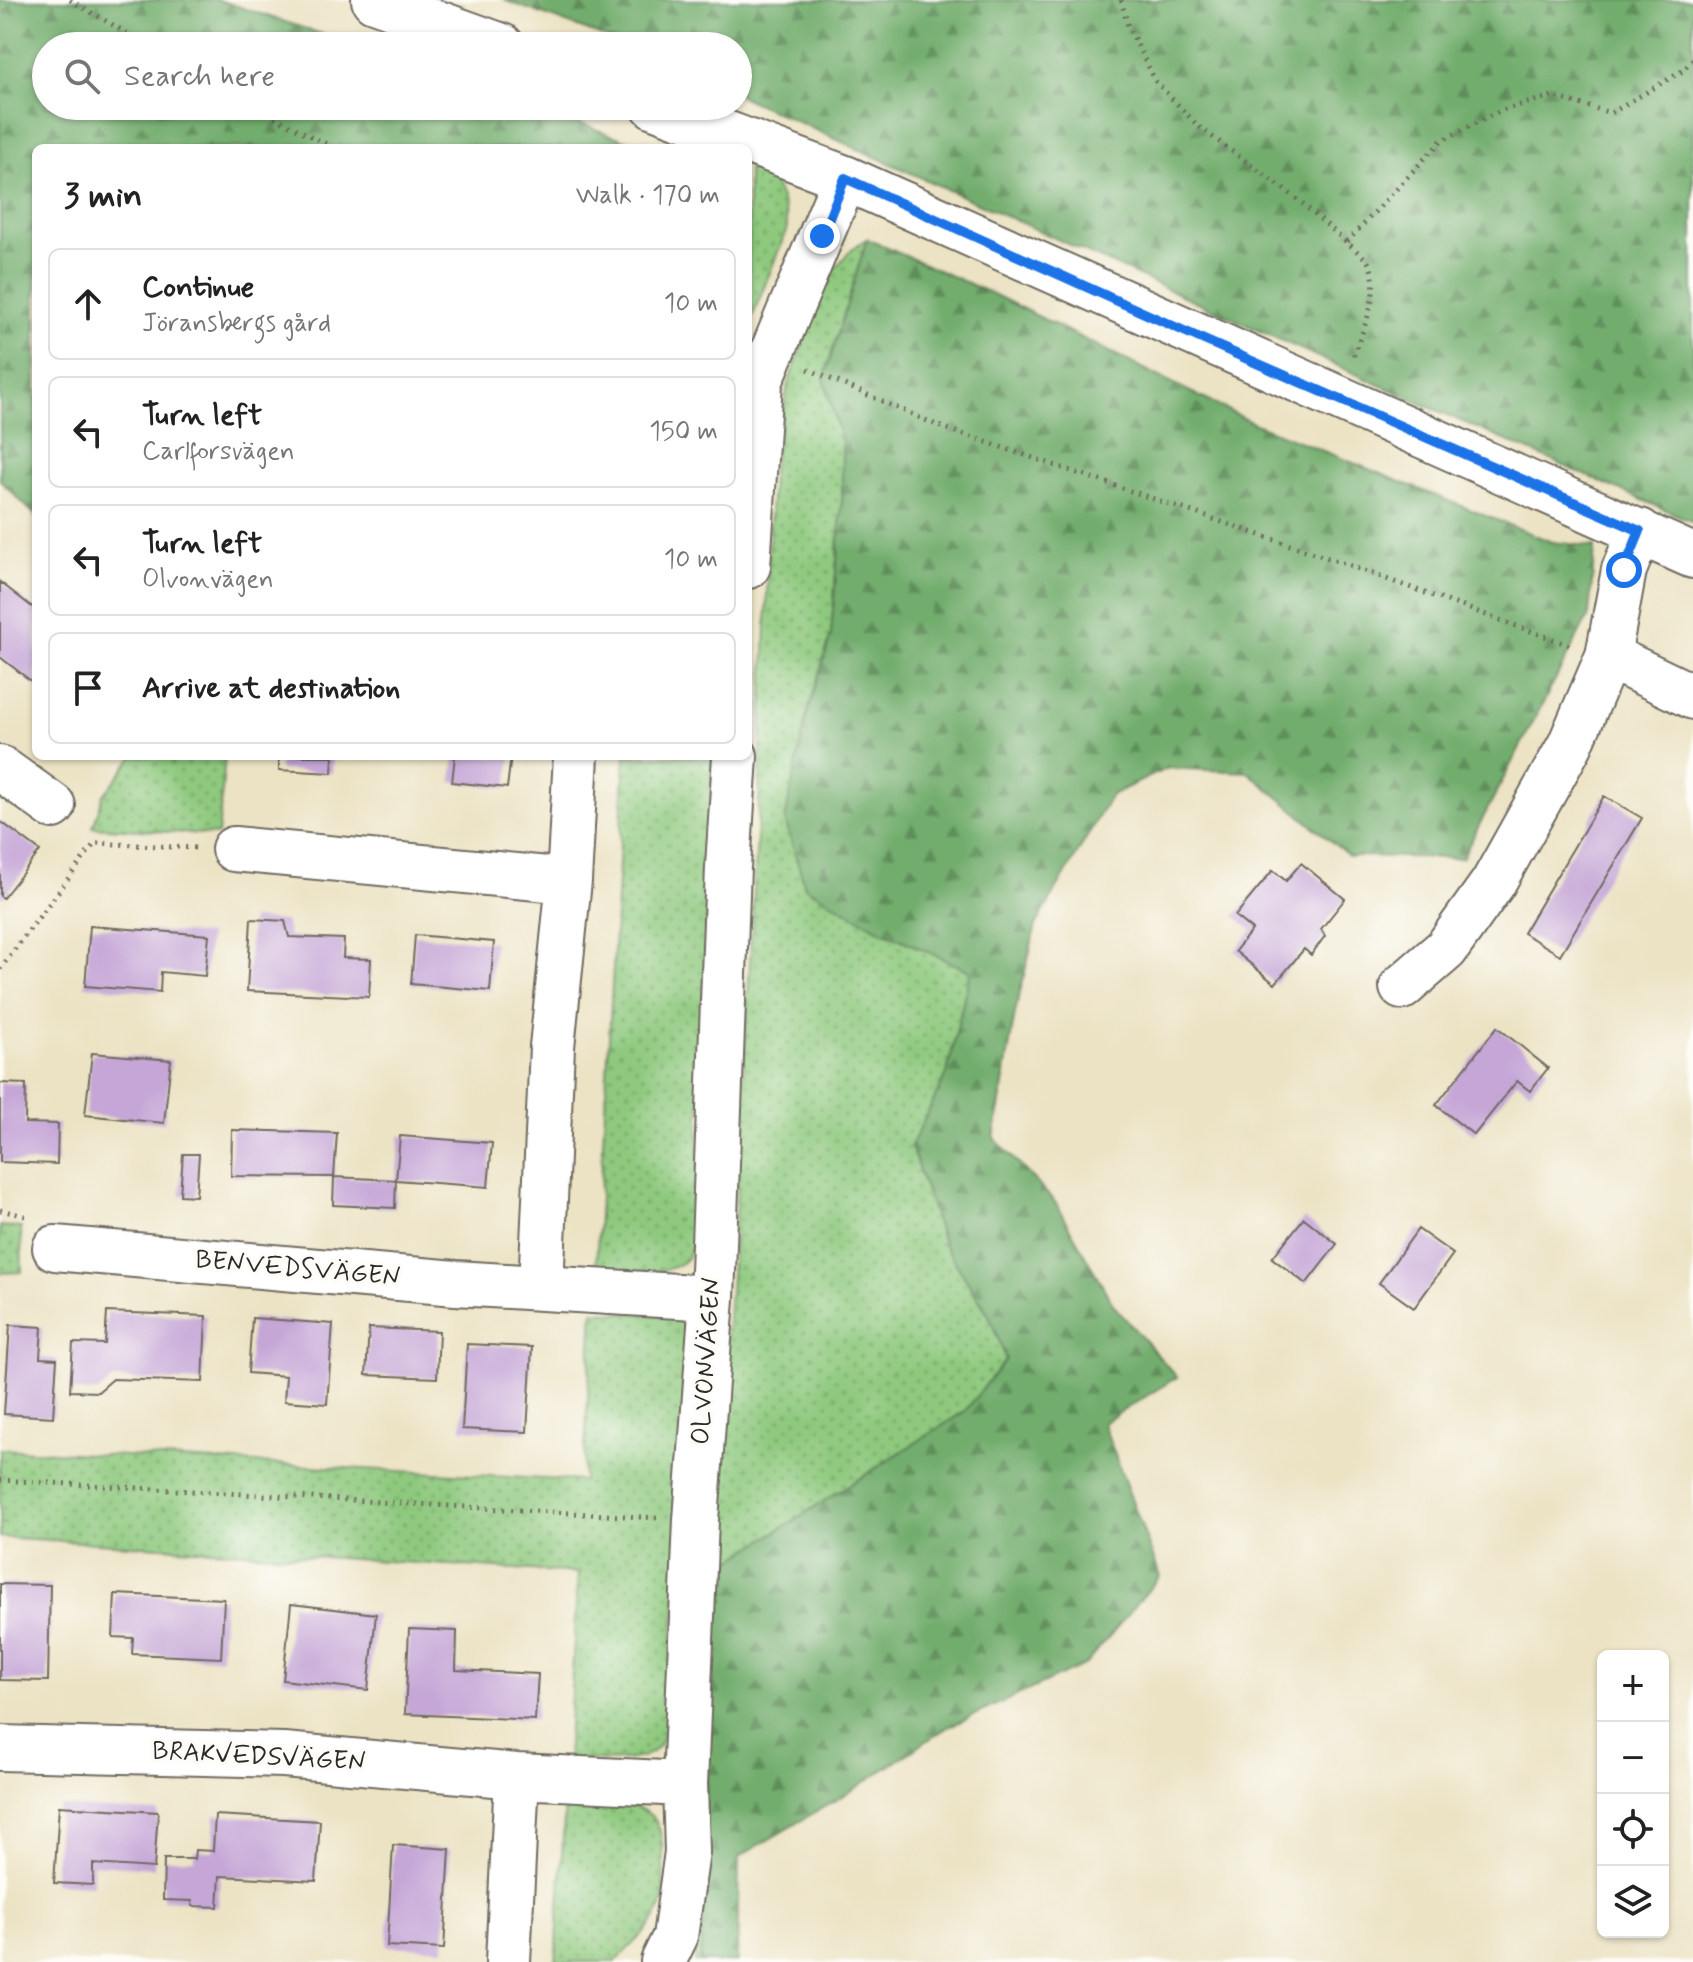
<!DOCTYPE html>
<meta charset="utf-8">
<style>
body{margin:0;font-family:Mynerve,sans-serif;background:#f2f2f2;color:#222}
.controls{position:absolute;right:24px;bottom:24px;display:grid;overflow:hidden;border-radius:12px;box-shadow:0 2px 6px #0004}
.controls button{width:72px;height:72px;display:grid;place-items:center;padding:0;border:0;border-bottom:2px solid #e0e0e0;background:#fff;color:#222;font:40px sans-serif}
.stop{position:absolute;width:24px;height:24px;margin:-18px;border:6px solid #1a73e8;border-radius:50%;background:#fff}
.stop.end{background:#1a73e8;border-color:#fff;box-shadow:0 2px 8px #0008}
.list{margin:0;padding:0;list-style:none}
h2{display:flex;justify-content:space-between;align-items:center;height:104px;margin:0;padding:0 32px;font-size:34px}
h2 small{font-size:26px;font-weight:400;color:#767676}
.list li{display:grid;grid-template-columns:52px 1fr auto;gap:24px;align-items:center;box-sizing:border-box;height:112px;margin:0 16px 16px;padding:0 16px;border:2px solid #e0e0e0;border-radius:12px}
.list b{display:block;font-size:30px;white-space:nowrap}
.list p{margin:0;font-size:26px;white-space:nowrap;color:#767676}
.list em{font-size:26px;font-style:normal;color:#767676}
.icon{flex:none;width:44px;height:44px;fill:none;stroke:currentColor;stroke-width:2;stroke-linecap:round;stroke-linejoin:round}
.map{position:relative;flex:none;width:1693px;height:1962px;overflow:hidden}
.search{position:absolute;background:#fff;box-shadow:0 2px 6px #0004;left:32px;top:32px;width:720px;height:88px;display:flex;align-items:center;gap:20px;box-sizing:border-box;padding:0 28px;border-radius:44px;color:#767676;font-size:30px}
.panel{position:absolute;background:#fff;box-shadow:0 2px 6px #0004;left:32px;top:144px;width:720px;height:616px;border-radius:12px}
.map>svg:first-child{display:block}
.grass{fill:url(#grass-dots);stroke:#5c7a54;stroke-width:2}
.forest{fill:url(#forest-firs);stroke:#4e6c4c;stroke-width:2}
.building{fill:#c5a6d7}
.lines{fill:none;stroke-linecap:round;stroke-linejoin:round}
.minor-casing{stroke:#6f6b61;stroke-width:48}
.path{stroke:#6f6b61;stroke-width:5;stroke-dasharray:2 6;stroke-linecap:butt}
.minor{stroke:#fff;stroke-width:44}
.route{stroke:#1a73e8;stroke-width:10}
.labels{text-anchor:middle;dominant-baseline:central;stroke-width:7;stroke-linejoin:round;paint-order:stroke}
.street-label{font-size:26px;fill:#2b2b2b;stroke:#fdfcf7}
</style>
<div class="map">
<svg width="1693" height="1962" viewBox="0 0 1693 1962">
<defs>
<pattern id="grass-dots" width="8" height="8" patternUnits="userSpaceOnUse" patternTransform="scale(2)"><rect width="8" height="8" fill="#8ec97e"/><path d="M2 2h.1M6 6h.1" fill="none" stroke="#74a367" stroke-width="1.8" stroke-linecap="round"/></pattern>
<pattern id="forest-firs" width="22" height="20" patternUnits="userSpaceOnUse" patternTransform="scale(2)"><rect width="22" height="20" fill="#72ad6d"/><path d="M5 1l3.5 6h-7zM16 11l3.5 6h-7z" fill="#5e8d5a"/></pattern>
</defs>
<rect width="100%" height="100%" fill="#fdfcf7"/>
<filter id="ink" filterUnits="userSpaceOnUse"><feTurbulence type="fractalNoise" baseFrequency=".0125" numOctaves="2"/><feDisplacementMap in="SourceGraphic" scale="16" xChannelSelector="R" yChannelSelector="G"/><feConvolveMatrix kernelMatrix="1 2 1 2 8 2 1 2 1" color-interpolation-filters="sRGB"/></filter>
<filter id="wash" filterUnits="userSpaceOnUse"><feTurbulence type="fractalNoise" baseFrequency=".006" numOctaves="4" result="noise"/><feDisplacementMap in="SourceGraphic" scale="32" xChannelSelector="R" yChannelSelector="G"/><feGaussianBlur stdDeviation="1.8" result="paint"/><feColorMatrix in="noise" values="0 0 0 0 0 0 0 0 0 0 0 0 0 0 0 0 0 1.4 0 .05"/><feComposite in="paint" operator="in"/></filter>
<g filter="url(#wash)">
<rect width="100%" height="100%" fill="#ece3c4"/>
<path class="grass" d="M 752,167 C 756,169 761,169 765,172 C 778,183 787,213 787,229 L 748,328 L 748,169 Z
M 867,239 L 824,379 L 842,442 L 842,500 L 831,635 L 806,718 L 876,928 L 970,971 L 947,1074 L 911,1146 L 944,1245 L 989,1315 L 1006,1359 L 965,1411 L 713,1572 L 700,1962 L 695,1962 L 714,1516 L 737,1192 L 759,801 L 772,470 L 788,384 L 827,278 L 849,252 Z
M 134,756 L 225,756 L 218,835 L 93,827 L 103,796 Z
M 625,756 L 712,756 L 695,1238 C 692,1246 690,1256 684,1261 C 663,1279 621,1269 596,1267 Z
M 0,1226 L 21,1228 L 22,1272 L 0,1273 Z
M 593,1311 L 677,1316 L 687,1331 L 681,1533 L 666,1728 C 664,1734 662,1741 658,1746 C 644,1767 591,1759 567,1759 L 578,1573 L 0,1537 L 0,1449 L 583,1481 Z
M 600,1798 C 650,1810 663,1809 663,1865 C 663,1879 666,1896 660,1909 C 654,1925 628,1948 615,1962 L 556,1962 L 565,1800 Z"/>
<path class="forest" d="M 0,0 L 219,0 L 358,46 L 46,46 L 46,106 L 534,106 L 646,148 L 36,148 L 36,516 L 0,480 Z
M 504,0 L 1693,0 L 1693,522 L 1431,408 L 738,95 L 738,46 L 629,46 Z
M 867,239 L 997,296 L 1253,423 L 1552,542 L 1595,547 L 1589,615 L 1462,858 L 1349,856 L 1248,772 L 1168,768 L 1111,795 L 1036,925 L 1015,1013 L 994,1138 L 1055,1202 L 1114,1306 L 1177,1377 L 1103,1423 L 1160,1576 L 1086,1664 L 948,1727 L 853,1790 L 739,1857 L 737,1962 L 701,1962 L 713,1572 L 965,1411 L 1006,1359 L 989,1315 L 944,1245 L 911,1146 L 947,1074 L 970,971 L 876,928 L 805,887 L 785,820 L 806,718 L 831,635 L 842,500 L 842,442 L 824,379 Z"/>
<g id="blocks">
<path class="building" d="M 0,582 L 36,610 L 36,685 L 0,657 Z
M 279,756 L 333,756 L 332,773 L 279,770 Z
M 455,756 L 511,756 L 507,788 L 452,782 Z
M 1604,796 L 1642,818 L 1560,955 L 1523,933 Z
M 0,821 L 40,851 L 3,898 L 0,896 Z
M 1301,863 L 1345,899 L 1321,929 L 1325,936 L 1311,955 L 1304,949 L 1275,984 L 1235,951 L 1252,930 L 1235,916 L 1273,870 L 1286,881 Z
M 251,919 L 285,921 L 289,937 L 344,939 L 343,958 L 371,959 L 369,997 L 247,991 Z
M 90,926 L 209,935 L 205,976 L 161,972 L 160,992 L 85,986 Z
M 415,935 L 494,942 L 490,991 L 411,984 Z
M 1497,1027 L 1548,1068 L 1530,1091 L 1517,1081 L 1474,1135 L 1436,1105 Z
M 92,1053 L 171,1060 L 164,1123 L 85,1115 Z
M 0,1083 L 26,1084 L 25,1123 L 58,1124 L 57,1164 L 0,1162 Z
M 232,1130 L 337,1133 L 334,1177 L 231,1176 Z
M 400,1136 L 492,1143 L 488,1187 L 396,1180 Z
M 183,1154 L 199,1154 L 196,1196 L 180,1195 Z
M 334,1177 L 396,1180 L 395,1208 L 333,1205 Z
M 1304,1218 L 1337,1244 L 1306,1284 L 1272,1258 Z
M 1418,1229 L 1453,1254 L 1414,1308 L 1379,1283 Z
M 107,1312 L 206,1316 L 203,1382 L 113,1379 L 98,1392 L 70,1391 L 73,1343 L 105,1344 Z
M 252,1318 L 333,1324 L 327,1404 L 284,1401 L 286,1376 L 248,1373 Z
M 10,1325 L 42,1327 L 40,1358 L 57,1359 L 53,1417 L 4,1414 Z
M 369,1328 L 439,1331 L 437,1378 L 366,1375 Z
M 467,1344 L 532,1347 L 527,1432 L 462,1429 Z
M 0,1584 L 50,1585 L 48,1681 L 0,1680 Z
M 115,1594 L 224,1599 L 221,1658 L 132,1654 L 133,1638 L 113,1637 Z
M 291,1604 L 376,1614 L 368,1690 L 283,1680 Z
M 409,1629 L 457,1631 L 456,1670 L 538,1674 L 535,1720 L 405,1714 Z
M 59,1806 L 158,1812 L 154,1868 L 93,1864 L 93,1885 L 54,1883 Z
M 215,1815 L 320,1821 L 316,1881 L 220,1876 L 218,1907 L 192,1906 L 192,1901 L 163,1900 L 164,1859 L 194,1859 L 195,1850 L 213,1851 Z
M 393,1845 L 450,1849 L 444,1949 L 387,1946 Z"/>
</g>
</g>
<g filter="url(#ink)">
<use href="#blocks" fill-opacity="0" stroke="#6f6b61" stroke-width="2"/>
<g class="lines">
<g class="minor-casing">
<path id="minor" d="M 374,0 L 502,46
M 654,106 L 845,178 L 1693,556
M 748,566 L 760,382 L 845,178
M 1608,656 L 1693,697
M 0,768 L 53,806
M 234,849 L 569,881
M 1402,987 L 1446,949 L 1493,883 L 1570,745 L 1608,656 L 1624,570 L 1640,531
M 55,1248 L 456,1283 L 712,1298
M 541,1287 L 552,1047 L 569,881 L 576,756
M 0,1748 L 284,1755 L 517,1776 L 685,1784
M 508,1962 L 517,1776
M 663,1962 L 675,1937 L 687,1852 L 685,1784 L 696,1520 L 712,1298 L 728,867 L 735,756"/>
</g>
<path class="path" d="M 70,0 L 149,46
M 1121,0 L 1128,26 L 1156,82 L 1199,127 L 1296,198 L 1367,260 C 1385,289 1361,332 1352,360
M 253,106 L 334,148
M 1347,242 L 1441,141 L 1502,110 L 1552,96 L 1611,113 L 1684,70 L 1693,59
M 808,369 L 939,426 L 1334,560 L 1569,645
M 0,969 L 95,843 L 197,848
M 0,1210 L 30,1217
M 0,1480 L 658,1518"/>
<use href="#minor" class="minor"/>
</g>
</g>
<g class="lines" filter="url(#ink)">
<path class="route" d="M 822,236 L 845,178 L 1204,340 L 1640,531 L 1624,570"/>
</g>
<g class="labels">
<g class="street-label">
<text transform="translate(298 1269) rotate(5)">BENVEDSVÄGEN</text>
<text transform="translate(707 1361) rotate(-86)">OLVONVÄGEN</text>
<text transform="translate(259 1757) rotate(3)">BRAKVEDSVÄGEN</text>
</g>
</g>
</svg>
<div class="controls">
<button>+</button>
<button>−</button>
<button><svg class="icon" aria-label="locate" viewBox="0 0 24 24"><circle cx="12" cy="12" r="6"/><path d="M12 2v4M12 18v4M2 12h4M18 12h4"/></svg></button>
<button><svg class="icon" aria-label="layers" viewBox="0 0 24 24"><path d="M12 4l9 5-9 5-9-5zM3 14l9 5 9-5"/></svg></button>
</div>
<div class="stop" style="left:1624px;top:570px"></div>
<div class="stop end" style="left:822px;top:236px"></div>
<div class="search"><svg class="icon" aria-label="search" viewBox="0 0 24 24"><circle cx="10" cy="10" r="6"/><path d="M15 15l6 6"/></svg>Search here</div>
<section class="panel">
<h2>3 min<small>Walk · 170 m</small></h2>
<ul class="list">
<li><svg class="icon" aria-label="ahead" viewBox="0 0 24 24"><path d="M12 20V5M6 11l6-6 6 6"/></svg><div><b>Continue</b><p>Jöransbergs gård</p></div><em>10 m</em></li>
<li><svg class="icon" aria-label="left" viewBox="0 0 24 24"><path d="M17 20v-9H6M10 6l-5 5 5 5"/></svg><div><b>Turn left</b><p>Carlforsvägen</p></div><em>150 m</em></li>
<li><svg class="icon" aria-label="left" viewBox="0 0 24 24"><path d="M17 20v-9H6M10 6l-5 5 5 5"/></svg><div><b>Turn left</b><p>Olvonvägen</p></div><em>10 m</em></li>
<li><svg class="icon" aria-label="arrive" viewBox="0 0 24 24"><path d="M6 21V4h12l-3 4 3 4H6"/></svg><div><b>Arrive at destination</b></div></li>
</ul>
</section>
</div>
